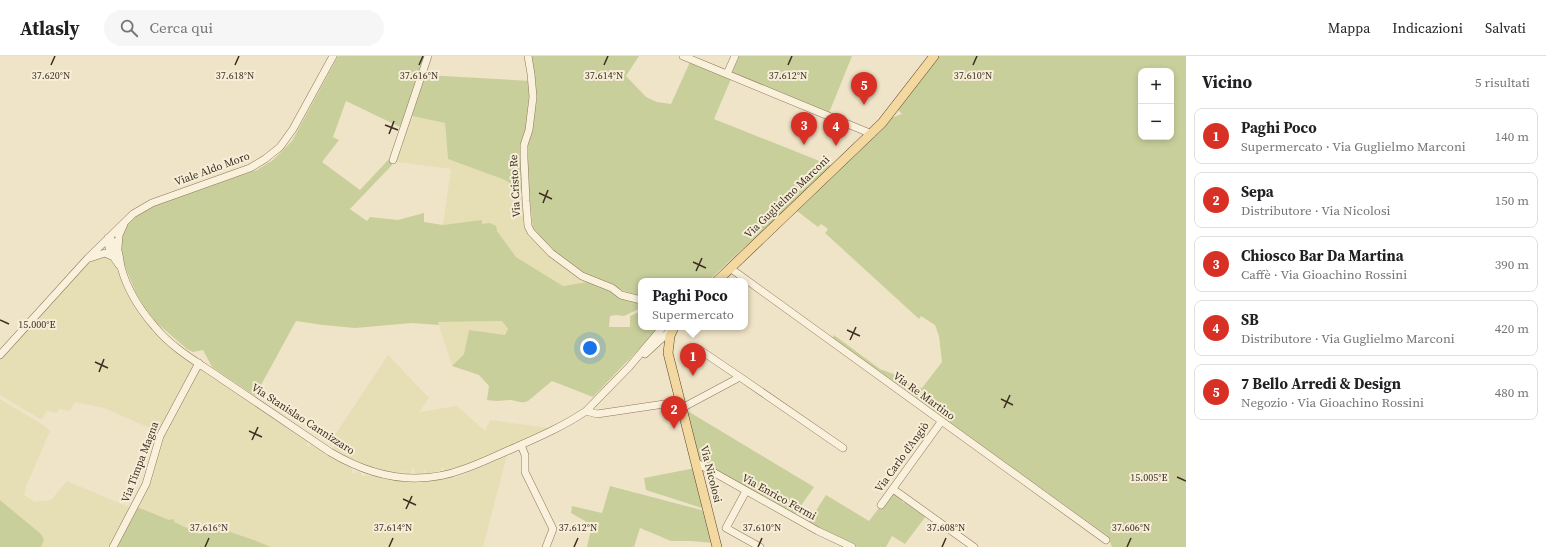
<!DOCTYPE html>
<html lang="it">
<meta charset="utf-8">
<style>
body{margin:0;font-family:"Source Serif 4",serif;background:#f6f6f6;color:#202124}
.controls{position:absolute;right:12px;top:12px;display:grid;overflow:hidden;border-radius:8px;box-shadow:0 2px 6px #0003}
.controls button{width:36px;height:36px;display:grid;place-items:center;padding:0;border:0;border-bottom:1px solid #e0e0e0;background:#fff;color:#202124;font:20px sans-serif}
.you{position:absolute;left:590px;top:292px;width:14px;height:14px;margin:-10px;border:3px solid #fff;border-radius:50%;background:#1a73e8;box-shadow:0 0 0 6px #1a73e833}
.badge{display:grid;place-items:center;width:26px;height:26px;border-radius:50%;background:#d93025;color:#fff;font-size:13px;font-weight:700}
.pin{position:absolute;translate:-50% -33px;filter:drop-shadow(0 1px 2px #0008)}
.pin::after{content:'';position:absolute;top:21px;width:14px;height:12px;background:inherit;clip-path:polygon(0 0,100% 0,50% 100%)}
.popup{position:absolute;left:638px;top:222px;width:110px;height:52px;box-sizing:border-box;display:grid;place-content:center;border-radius:8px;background:#fff;filter:drop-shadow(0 1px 3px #0005);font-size:13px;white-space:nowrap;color:#757577}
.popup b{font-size:15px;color:#202124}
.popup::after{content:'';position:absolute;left:50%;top:100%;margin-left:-8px;border:8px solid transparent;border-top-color:#fff}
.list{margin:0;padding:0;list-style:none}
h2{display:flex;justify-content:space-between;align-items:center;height:52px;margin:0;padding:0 16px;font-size:17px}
h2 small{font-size:13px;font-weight:400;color:#757577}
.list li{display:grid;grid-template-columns:26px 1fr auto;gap:12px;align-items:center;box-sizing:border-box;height:56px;margin:0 8px 8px;padding:0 8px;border:1px solid #e0e0e0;border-radius:8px}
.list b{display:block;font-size:15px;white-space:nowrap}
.list p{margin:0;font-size:13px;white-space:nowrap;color:#757577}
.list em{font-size:13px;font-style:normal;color:#757577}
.icon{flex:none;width:22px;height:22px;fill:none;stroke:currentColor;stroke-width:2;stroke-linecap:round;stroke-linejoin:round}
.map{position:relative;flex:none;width:1186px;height:491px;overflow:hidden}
header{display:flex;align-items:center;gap:24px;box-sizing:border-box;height:56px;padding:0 20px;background:#fff;border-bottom:1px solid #e0e0e0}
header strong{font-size:19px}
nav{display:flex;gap:22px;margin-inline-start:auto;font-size:14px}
.search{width:280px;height:36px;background:#f6f6f6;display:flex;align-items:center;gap:10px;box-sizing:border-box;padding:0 14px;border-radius:22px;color:#757577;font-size:15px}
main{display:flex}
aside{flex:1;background:#fff}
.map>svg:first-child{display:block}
.farmland{fill:#e6deb5}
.green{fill:#c9cf9b;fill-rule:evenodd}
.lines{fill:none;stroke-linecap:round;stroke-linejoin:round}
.minor-casing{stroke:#8d765c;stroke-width:8}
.major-casing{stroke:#5b4430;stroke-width:10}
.minor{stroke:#faf1dc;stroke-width:7}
.major{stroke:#f3d9a0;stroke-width:9}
.ticks{fill:none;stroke:#3d2e20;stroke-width:1.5}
.labels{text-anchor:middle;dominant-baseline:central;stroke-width:4;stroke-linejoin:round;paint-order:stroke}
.street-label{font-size:11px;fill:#3d2e20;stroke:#f7eed8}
.ticks-label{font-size:10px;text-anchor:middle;fill:#3d2e20;stroke:#f7eed8;stroke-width:4;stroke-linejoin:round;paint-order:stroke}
</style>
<header>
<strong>Atlasly</strong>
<div class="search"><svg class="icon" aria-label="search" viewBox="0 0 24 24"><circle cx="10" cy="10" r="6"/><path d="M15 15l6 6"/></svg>Cerca qui</div>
<nav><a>Mappa</a><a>Indicazioni</a><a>Salvati</a></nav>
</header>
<main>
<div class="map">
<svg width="1186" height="491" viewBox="0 0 1186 491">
<rect width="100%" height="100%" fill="#f0e4c8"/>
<path class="farmland" d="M 412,60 L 445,67 L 448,103 L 505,124 L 523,136 L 521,139 L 524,142 L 527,176 L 542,193 L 569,215 L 587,226 L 563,230 L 516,201 L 497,175 L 482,168 L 482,165 L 443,169 L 451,113 L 397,106 L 397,100 Z
M 104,199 L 114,205 L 127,237 L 141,261 L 169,289 L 196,310 L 159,376 L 104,352 L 75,346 L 70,355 L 59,353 L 57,357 L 46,355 L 43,362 L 40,363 L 0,339 L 0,303 L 87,208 L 95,203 Z
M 502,265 L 508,273 L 506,280 L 469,274 L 464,298 L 452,310 L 438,266 Z
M 388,299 L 429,342 L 419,356 L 457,350 L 485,375 L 490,364 L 549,372 L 476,405 L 457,412 L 445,415 L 444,412 L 441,412 L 441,415 L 426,418 L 425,414 L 424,414 L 423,418 L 414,418 L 414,413 L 412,412 L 411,418 L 404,417 L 404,415 L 402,415 L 401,417 L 391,416 L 391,415 L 389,414 L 388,416 L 368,411 L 333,393 L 334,390 L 329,388 Z
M 200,312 L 308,385 L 307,390 L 309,391 L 310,387 L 352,412 L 352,417 L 355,417 L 356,415 L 360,416 L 362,420 L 365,420 L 365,418 L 386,423 L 417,426 L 416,427 L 419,428 L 420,426 L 453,420 L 455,422 L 507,399 L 483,491 L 271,491 L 254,484 L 210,469 L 200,478 L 137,451 L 161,381 Z
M 0,343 L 43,369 L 50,375 L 25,433 L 26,435 L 24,439 L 35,446 L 51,444 L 67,425 L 131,452 L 110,491 L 41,491 L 44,484 L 41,478 L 0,444 Z"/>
<path class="green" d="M 338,0 L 426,0 L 400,71 L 346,45 L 333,81 L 339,84 L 322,106 L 360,134 L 389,103 L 392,109 L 350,153 L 367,165 L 370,161 L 398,164 L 424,157 L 424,166 L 443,169 L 482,164 L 482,168 L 490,167 L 496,170 L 497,175 L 516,201 L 563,230 L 587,226 L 641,245 L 641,252 L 624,260 L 616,259 L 610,260 L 609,271 L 630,271 L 630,260 L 641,255 L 641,271 L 660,271 L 593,341 L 552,325 L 528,345 C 522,348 518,345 511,344 C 503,344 497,346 487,344 L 489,330 L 479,319 L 452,310 L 464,298 L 469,274 L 505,279 L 508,273 L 502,265 L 438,266 L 439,269 L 412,267 L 355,272 L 323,269 L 296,265 L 255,340 L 212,311 L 203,294 L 193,296 L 188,294 L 158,268 L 145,252 L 136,237 L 121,201 L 121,182 L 126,170 L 140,157 L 158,148 L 257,114 L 273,104 L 292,85 Z
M 531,0 L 639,0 L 626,20 L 646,41 L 657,46 L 671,48 L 690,6 L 731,23 L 714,63 L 832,110 L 708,225 L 641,225 L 641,240 L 624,235 L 614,230 L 583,218 L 554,195 L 533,173 L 528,128 L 526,92 L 535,47 L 536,47 L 537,44 L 535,42 Z
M 737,0 L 852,0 L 829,57 L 730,18 Z
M 939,0 L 1186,0 L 1186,491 L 1112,491 L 1108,480 L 832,283 L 834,279 L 880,313 L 907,323 L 909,329 L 922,332 L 942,306 L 939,280 L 935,269 L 921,260 L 919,263 L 825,177 L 828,173 L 821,168 L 818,171 L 797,155 L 891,62 L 902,58 L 898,54 ZM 1141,15 L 1171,15 L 1171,81 L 1141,81 Z
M 425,19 L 530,25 L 530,38 L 526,74 L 520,97 L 523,136 L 505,124 L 448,103 L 445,67 L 412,60 Z
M 686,354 L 814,431 L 794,460 L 698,404 Z
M 695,412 L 705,453 L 646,434 L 644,422 Z
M 610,430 L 705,455 L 713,487 L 691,485 L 671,485 L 640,472 L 634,491 L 587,491 L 592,469 L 571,457 L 572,450 L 602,457 Z
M 893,436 L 902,442 L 902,445 L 904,447 L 906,445 L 926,460 L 905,488 L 892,480 L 886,491 L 858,491 L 808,467 L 826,439 L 869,465 L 879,452 L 882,453 Z
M 0,444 L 41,478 L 44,484 L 41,491 L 0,491 Z
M 137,451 L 169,464 L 172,463 L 174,464 L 174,466 L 200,478 L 210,469 L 254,484 L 271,491 L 115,491 Z"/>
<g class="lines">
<g class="minor-casing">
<path id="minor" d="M 528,0 L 531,18 L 533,41 L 529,74 L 524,89 L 524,102 L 526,145 L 528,170 L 531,176 L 551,197 L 582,220 L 612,232 L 621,239 L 641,244
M 683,0 L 872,78
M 727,18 L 735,0
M 393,104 L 428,0
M 108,182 C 119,187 119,200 121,211 C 127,233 140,254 155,271 C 172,292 197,306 219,321 C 256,346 293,371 330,396 C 372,421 417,431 464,413 C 479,408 493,401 507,395 C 534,383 561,372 586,355 L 597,358 L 671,347 L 680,345
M 108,182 C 107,192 114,202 119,209
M 118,192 L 119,179 L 124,168
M 90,202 L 105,197 L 114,201
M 730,212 L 1106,484
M 700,294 L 740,321
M 645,298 L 671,274
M 0,299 L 88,202 L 133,158 L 152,147 L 250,112 L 265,103 L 280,91 L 293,73 L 333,0
M 682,352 L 740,321 L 843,392
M 586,355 L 629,311 L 663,271
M 521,389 L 525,399 L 525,416 L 553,473 L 546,491
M 697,407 L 818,475 L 852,491
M 893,433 L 974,491
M 746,435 L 726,472 L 760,491
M 881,449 L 941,366
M 113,491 L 146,428 L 160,380 L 199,307"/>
</g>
<g class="major-casing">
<path id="major" d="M 717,225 L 882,67 L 934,0
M 674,271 L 670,280 L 668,297 L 717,491"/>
</g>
<use href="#minor" class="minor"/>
<use href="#major" class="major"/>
</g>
<path class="ticks" d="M 51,9 L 55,0M 235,9 L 239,0M 419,9 L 423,0M 604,9 L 608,0M 788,9 L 792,0M 973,9 L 977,0M 385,69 L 398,74M 389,78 L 394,65M 539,137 L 552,143M 543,147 L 548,134M 693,206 L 706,212M 696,215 L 702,202M 0,264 L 9,268M 847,274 L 860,280M 850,284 L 856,271M 95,306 L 108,312M 99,316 L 104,303M 1001,343 L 1013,349M 1004,352 L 1010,339M 249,375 L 262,381M 252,384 L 258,371M 1177,421 L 1186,425M 403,443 L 416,449M 406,453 L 412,440M 205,491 L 209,482M 389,491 L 393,482M 574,491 L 578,482M 758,491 L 762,482M 942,491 L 946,482M 1127,491 L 1131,482"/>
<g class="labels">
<g class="street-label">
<text transform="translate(212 113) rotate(-20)">Viale Aldo Moro</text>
<text transform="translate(515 130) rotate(-93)">Via Cristo Re</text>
<text transform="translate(787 141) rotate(-44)">Via Guglielmo Marconi</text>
<text transform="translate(924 340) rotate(36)">Via Re Martino</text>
<text transform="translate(303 363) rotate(33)">Via Stanislao Cannizzaro</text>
<text transform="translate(902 401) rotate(-54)">Via Carlo d'Angiò</text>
<text transform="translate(140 406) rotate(-69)">Via Timpa Magna</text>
<text transform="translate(711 418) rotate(76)">Via Nicolosi</text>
<text transform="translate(779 441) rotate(29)">Via Enrico Fermi</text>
</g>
</g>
<g class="ticks-label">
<text x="51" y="23">37.620°N</text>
<text x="973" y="23">37.610°N</text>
<text x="235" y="23">37.618°N</text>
<text x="419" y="23">37.616°N</text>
<text x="604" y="23">37.614°N</text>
<text x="788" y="23">37.612°N</text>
<text x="37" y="272">15.000°E</text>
<text x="1149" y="425">15.005°E</text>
<text x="209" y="475">37.616°N</text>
<text x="393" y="475">37.614°N</text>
<text x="578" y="475">37.612°N</text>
<text x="762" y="475">37.610°N</text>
<text x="946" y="475">37.608°N</text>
<text x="1131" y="475">37.606°N</text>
</g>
</svg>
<div class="controls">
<button>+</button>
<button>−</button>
</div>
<div class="you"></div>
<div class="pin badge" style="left:693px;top:320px">1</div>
<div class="popup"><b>Paghi Poco</b>Supermercato</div>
<div class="pin badge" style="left:674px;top:373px">2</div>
<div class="pin badge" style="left:804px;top:89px">3</div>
<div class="pin badge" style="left:836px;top:90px">4</div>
<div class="pin badge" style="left:864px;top:49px">5</div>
</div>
<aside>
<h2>Vicino<small>5 risultati</small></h2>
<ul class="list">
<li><span class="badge">1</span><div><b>Paghi Poco</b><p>Supermercato · Via Guglielmo Marconi</p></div><em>140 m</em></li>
<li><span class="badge">2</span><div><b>Sepa</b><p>Distributore · Via Nicolosi</p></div><em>150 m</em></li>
<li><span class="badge">3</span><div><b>Chiosco Bar Da Martina</b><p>Caffè · Via Gioachino Rossini</p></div><em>390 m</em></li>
<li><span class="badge">4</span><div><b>SB</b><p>Distributore · Via Guglielmo Marconi</p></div><em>420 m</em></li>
<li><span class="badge">5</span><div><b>7 Bello Arredi &amp; Design</b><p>Negozio · Via Gioachino Rossini</p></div><em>480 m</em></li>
</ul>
</aside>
</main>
